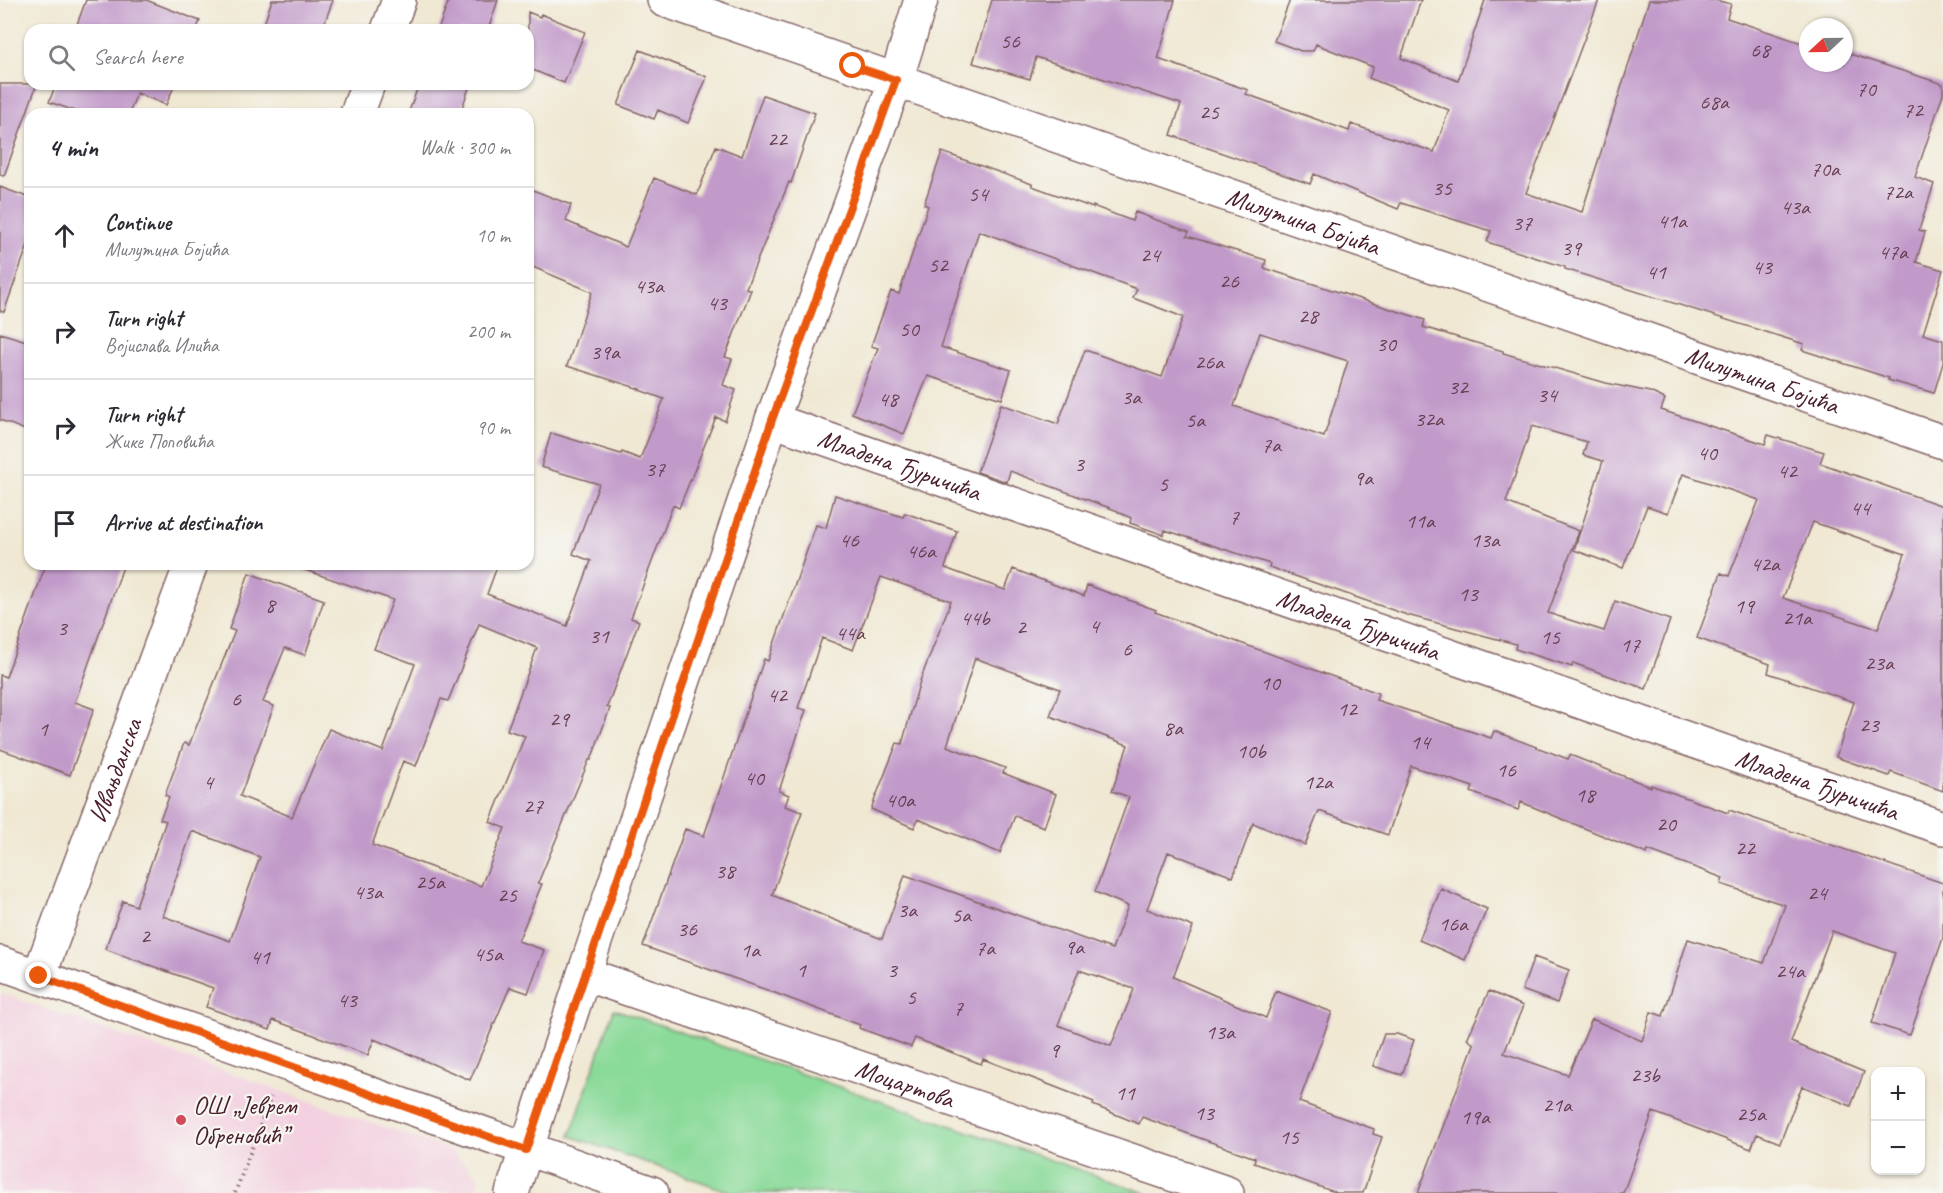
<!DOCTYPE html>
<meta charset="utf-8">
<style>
body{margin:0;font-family:Caveat,sans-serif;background:#f7f7f7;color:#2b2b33}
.controls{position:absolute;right:18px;bottom:18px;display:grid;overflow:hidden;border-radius:12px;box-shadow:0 2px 4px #0004}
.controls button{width:54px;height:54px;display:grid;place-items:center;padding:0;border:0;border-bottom:2px solid #e1e1e2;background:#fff;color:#2b2b33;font:30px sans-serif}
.compass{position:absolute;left:1799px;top:18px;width:54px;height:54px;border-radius:50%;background:#fff;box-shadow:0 2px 4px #0004;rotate:248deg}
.stop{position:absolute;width:18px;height:18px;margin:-14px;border:4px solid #ea580c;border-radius:50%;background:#fff}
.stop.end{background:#ea580c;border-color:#fff;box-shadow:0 2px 6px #0008}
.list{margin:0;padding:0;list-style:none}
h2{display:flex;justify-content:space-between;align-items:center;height:78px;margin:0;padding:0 24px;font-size:26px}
h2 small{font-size:20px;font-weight:400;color:#7c7c81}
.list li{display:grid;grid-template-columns:39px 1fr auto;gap:18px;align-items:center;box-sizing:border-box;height:96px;padding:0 24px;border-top:2px solid #e1e1e2}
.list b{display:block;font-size:22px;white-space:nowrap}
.list p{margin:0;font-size:20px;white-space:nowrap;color:#7c7c81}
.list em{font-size:20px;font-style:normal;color:#7c7c81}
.icon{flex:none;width:33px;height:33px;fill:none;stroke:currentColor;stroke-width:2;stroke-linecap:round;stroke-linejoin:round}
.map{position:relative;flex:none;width:1943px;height:1193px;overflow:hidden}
.search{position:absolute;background:#fff;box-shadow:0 2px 4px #0004;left:24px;top:24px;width:510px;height:66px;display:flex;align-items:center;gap:15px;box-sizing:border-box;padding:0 21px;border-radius:18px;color:#7c7c81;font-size:22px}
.panel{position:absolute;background:#fff;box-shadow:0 2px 4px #0004;left:24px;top:108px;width:510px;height:462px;border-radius:18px}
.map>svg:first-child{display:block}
.built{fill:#f3cfdf}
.green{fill:#8ada99;stroke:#6a7c62;stroke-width:1.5}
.building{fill:#c19ac9;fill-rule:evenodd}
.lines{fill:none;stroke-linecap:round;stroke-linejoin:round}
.minor-casing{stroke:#846566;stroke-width:36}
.path{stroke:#846566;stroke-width:4;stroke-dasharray:1.5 4.5;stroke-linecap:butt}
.minor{stroke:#fff;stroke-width:33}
.route{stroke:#ea580c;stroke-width:8}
.poi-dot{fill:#d1495b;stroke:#f6f6f2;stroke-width:2}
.labels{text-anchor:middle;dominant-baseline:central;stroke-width:4.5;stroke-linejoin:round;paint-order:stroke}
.number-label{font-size:22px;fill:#683e52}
.street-label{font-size:26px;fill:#4a1f2b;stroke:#f6f6f2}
.poi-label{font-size:26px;fill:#4a1f2b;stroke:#f6f6f2;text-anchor:start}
</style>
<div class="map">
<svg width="1943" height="1193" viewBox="0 0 1943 1193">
<rect width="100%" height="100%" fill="#f6f6f2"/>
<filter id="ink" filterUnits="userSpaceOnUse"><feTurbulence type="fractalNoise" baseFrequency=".0167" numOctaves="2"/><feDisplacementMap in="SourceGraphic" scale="12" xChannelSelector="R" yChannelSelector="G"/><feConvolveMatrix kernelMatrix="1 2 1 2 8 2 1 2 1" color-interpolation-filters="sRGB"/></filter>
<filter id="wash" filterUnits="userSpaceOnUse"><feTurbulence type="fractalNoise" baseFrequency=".008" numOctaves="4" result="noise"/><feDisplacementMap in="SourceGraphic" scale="24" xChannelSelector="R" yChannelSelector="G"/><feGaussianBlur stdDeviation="1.35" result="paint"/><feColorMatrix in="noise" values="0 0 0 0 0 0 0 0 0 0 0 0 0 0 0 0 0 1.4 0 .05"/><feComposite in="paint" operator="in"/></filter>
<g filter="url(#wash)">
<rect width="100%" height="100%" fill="#f0e8d3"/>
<path class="built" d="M 0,993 L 450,1150 L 480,1178 L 474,1193 L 0,1193 Z"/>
<path class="green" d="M 614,1009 L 1146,1193 L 733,1193 L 570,1136 Z"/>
<g id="blocks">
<path class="building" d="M 86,0 L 146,0 L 200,21 L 196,30 L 75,30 Z
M 272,0 L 333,0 L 322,30 L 262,30 Z
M 449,0 L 498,0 L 488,30 L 438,30 Z
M 992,0 L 1175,0 L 1158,59 L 1248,90 L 1246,94 L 1349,131 L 1351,124 L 1434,152 L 1449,110 L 1369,78 L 1373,67 L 1316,44 L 1313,51 L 1301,51 L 1274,41 L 1290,0 L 1421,0 L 1401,58 L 1458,81 L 1485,0 L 1599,0 L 1526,193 L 1582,212 L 1649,0 L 1715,0 L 1731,4 L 1727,18 L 1808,45 L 1808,63 L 1844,63 L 1844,52 L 1943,84 L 1943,94 L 1915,177 L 1934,184 L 1919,230 L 1925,232 L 1916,262 L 1943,270 L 1923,334 L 1943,340 L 1943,363 L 1934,393 L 1888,380 L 1889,378 L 1802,350 L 1804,344 L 1565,269 L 1565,267 L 1487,242 L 1491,231 L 1401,203 L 1398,209 L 1314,174 L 1310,184 L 1171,135 L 1181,104 L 1036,57 L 1030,79 L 973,63 Z
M 528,12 L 540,17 L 541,14 L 585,32 L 564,83 L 528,68 Z
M 640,50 L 707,77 L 688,123 L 658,110 L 654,119 L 618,105 Z
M 0,84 L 37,84 L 4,176 L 0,175 Z
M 56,84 L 175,84 L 166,105 L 137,93 L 129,114 L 84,114 L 49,102 Z
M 419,84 L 468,84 L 470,85 L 460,114 L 408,114 Z
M 763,95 L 815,113 L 791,183 L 789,182 L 746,288 L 751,290 L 725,357 L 732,359 L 723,385 L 736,390 L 725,421 L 716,417 L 679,508 L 673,505 L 631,618 L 639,621 L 607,707 L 610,708 L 591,760 L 589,760 L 538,883 L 542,884 L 518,941 L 544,950 L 528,993 L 510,987 L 470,1080 L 374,1039 L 368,1055 L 273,1020 L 270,1030 L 206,1007 L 213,988 L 105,949 L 123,901 L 136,906 L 166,821 L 160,819 L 169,797 L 165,795 L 184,743 L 189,745 L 235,631 L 229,629 L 249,573 L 324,600 L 305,655 L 285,648 L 263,702 L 274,706 L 240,796 L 292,817 L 329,729 L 383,751 L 415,664 L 374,649 L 393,600 L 302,569 L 303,564 L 498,564 L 487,594 L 567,626 L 591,561 L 573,554 L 599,484 L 541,467 L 551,433 L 621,454 L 622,452 L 640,459 L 664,399 L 639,390 L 640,389 L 567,366 L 592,292 L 528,265 L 528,188 L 571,205 L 566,221 L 626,247 L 654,178 L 697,195 L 716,146 L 742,156 ZM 479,624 L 537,648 L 507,730 L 525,736 L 490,822 L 505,828 L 481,886 L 372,845 L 403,761 L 416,766 L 441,699 L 448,701 ZM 192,831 L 260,857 L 230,941 L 163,916 Z
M 942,152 L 1032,184 L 1032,186 L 1093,208 L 1093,206 L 1132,221 L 1135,212 L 1189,232 L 1187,236 L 1266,260 L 1264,268 L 1425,320 L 1423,327 L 1503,351 L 1503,353 L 1606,383 L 1650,392 L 1665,399 L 1661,410 L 1765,444 L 1768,435 L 1824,452 L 1820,463 L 1943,506 L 1943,791 L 1891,772 L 1889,776 L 1836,757 L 1854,702 L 1768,673 L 1770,664 L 1697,638 L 1721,573 L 1729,576 L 1759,500 L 1683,474 L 1668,513 L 1647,506 L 1623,568 L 1574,550 L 1603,461 L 1583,455 L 1587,442 L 1532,426 L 1506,502 L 1579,531 L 1548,613 L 1604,631 L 1615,601 L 1670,620 L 1646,689 L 1573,663 L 1572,667 L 1515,649 L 1516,644 L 1407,615 L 1269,567 L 1270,564 L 1165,530 L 1164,535 L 1130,523 L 1131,518 L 1118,512 L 1118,511 L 1010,471 L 1007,482 L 977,472 L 1001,404 L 1058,424 L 1085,350 L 1162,377 L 1183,317 L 1133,298 L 1137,289 L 979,231 L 941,347 L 1011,370 L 1002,399 L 928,376 L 904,434 L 852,413 L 878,348 L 871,346 L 891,291 L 899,294 L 928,206 L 924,204 ZM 1260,333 L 1348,361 L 1324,437 L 1234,406 ZM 1813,522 L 1905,554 L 1878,629 L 1783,598 Z
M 0,187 L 30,198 L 30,239 L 4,312 L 0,311 Z
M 0,333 L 30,342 L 30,432 L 0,420 Z
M 835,495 L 903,517 L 905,513 L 957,531 L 945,568 L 1005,590 L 1013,569 L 1084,596 L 1087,585 L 1156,610 L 1155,612 L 1378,693 L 1376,700 L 1491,738 L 1494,731 L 1568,759 L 1570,755 L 1651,787 L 1651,785 L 1728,813 L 1729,810 L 1943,883 L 1943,938 L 1910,1035 L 1872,1023 L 1895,953 L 1832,931 L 1791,1042 L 1864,1072 L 1851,1106 L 1802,1086 L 1780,1143 L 1757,1134 L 1751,1149 L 1653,1112 L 1623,1193 L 1418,1193 L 1474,1044 L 1467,1039 L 1489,991 L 1523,1006 L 1504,1053 L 1568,1075 L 1592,1019 L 1642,1041 L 1651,1012 L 1663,1016 L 1688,939 L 1764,963 L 1785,905 L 1721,884 L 1723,878 L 1648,850 L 1647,854 L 1521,802 L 1518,810 L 1471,792 L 1473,787 L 1411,766 L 1388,835 L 1319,811 L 1305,845 L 1253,823 L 1233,877 L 1168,852 L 1147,909 L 1193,927 L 1173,977 L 1266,1018 L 1276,991 L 1332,1012 L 1299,1102 L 1374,1129 L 1373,1134 L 1382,1137 L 1363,1193 L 1337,1193 L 1254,1163 L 1255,1158 L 1142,1117 L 1139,1124 L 1093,1105 L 1094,1102 L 983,1059 L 981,1064 L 915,1038 L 911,1047 L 859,1028 L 860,1025 L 767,990 L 643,946 L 685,829 L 704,836 L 764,659 L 768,661 L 816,525 L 826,528 ZM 881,577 L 951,601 L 920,681 L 902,744 L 897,743 L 871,809 L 914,828 L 918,819 L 1000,853 L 1015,816 L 1044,827 L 1056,794 L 1003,773 L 1005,768 L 947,746 L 975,658 L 1060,689 L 1050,716 L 1128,745 L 1112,791 L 1129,797 L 1095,892 L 1128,906 L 1112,949 L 905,875 L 882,939 L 772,895 L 802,812 L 785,806 L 789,795 L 779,791 L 806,710 L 798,708 L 822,638 L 853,650 ZM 1079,970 L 1134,989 L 1111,1046 L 1058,1025 Z
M 46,564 L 124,564 L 75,702 L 94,709 L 70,775 L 0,749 L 0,675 L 6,677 Z
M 1441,889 L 1487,909 L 1465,960 L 1419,940 Z
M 1534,957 L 1569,970 L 1557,1003 L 1522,990 Z
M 1384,1034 L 1397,1034 L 1414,1040 L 1402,1075 L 1373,1066 Z"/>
</g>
</g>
<g filter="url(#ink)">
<use href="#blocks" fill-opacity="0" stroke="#846566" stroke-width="1.5"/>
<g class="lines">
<g class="minor-casing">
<g id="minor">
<path id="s1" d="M 664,0 L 1943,442"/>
<path d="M 388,30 L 399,0"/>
<path d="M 357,114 L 368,84"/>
<path id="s2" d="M 772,420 L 1943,828"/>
<path d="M 0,963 L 652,1193"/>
<path id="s3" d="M 584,974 L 1227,1193"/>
<path id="s4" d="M 39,976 L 191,564"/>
<path d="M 512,1193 L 584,974 L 772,420 L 896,80 L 921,0"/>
</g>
</g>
<path class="path" d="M 235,1193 L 271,1097"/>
<use href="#minor" class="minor"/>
</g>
</g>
<g class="lines" filter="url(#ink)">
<path class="route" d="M 39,976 L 526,1150 L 772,420 L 896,80 L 853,66"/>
</g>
<circle class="poi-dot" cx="181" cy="1120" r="6"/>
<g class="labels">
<g class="number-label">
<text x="1010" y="41">56</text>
<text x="1760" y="50">68</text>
<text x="1866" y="89">70</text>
<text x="1714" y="102">68a</text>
<text x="1913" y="110">72</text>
<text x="1209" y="112">25</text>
<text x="777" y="139">22</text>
<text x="1825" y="169">70a</text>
<text x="1442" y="188">35</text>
<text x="1898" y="192">72a</text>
<text x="978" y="194">54</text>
<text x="1795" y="207">43a</text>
<text x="1672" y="221">41a</text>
<text x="1522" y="223">37</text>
<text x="1571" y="248">39</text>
<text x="1893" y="252">47a</text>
<text x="1150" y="255">24</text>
<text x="938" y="265">52</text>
<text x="1762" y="267">43</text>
<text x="1656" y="272">41</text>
<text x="1229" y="281">26</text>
<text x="649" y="286">43a</text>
<text x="717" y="303">43</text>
<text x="1308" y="316">28</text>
<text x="909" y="329">50</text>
<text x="1386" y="344">30</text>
<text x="605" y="352">39a</text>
<text x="1209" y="362">26a</text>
<text x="1458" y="387">32</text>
<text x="1547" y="395">34</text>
<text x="1131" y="397">3a</text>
<text x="888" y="399">48</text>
<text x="1429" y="419">32a</text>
<text x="1195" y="420">5a</text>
<text x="1271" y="445">7a</text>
<text x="1707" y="453">40</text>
<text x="1079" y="464">3</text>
<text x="655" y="469">37</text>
<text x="1787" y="471">42</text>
<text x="1363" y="478">9a</text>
<text x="1163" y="484">5</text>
<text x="1860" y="508">44</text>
<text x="1234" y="517">7</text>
<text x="1420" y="521">11a</text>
<text x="849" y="540">46</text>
<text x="1485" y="540">13a</text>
<text x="921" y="551">46a</text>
<text x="1765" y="564">42a</text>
<text x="1468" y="594">13</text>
<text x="270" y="605">8</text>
<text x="1744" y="606">19</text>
<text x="975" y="618">44b</text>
<text x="1797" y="618">21a</text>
<text x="1094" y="626">4</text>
<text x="1021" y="627">2</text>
<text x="62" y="628">3</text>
<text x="850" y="633">44a</text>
<text x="599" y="636">31</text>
<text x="1550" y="637">15</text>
<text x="1630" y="645">17</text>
<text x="1127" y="649">6</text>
<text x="1879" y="663">23a</text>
<text x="1270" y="683">10</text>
<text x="777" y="695">42</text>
<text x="236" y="699">6</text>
<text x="1347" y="709">12</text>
<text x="559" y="719">29</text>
<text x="1869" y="725">23</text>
<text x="1173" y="728">8a</text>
<text x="43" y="729">1</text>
<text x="1420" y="742">14</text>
<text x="1251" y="751">10b</text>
<text x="1506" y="770">16</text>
<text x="754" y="778">40</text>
<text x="208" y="782">4</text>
<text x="1318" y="782">12a</text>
<text x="1585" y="795">18</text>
<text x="900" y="800">40a</text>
<text x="533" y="806">27</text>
<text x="1666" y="824">20</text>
<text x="1745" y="848">22</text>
<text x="725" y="871">38</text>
<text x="430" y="882">25a</text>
<text x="368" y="892">43a</text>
<text x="1817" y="893">24</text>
<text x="507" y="895">25</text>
<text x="907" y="910">3a</text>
<text x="961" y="915">5a</text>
<text x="1453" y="924">16a</text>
<text x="687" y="929">36</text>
<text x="145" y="936">2</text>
<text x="1074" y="947">9a</text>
<text x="985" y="948">7a</text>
<text x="750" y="950">1a</text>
<text x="488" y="954">45a</text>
<text x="260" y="957">41</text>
<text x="801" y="970">1</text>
<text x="892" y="970">3</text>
<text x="1790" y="971">24a</text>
<text x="911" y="997">5</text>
<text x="347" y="1000">43</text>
<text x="958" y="1008">7</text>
<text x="1220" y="1032">13a</text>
<text x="1054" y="1050">9</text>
<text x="1645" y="1075">23b</text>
<text x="1125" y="1093">11</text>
<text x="1557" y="1105">21a</text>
<text x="1204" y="1113">13</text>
<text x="1751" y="1114">25a</text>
<text x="1475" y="1117">19a</text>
<text x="1289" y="1137">15</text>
</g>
<g class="street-label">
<text stroke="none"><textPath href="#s1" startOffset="676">Милутина Бојића</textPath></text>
<text stroke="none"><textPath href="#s1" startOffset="1162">Милутина Бојића</textPath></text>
<text stroke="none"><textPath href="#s2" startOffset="135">Младена Ђуричића</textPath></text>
<text stroke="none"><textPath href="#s2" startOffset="621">Младена Ђуричића</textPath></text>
<text stroke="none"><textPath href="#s4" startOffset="219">Ивањданска</textPath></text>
<text stroke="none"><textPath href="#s2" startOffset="1107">Младена Ђуричића</textPath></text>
<text stroke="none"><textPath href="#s3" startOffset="339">Моцартова</textPath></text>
</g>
<g class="poi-label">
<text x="193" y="1105">ОШ „Јеврем<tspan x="193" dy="30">Обреновић”</tspan></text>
</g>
</g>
</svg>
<div class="controls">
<button>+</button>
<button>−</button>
</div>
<svg class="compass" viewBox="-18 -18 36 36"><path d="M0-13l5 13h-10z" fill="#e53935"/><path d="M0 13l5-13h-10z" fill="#7c7c81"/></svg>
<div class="stop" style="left:853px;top:66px"></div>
<div class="stop end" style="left:39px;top:976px"></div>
<div class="search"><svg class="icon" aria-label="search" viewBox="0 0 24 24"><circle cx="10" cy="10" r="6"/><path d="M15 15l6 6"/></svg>Search here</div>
<section class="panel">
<h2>4 min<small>Walk · 300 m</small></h2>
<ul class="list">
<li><svg class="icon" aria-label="ahead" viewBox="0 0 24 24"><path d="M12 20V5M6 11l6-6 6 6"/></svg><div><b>Continue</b><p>Милутина Бојића</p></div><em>10 m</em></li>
<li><svg class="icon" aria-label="right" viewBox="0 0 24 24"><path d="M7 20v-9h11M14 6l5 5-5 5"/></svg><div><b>Turn right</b><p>Војислава Илића</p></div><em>200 m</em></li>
<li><svg class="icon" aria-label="right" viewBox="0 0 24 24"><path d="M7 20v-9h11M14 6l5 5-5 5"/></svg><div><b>Turn right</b><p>Жике Поповића</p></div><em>90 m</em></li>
<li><svg class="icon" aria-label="arrive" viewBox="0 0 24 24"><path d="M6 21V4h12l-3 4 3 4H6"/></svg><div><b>Arrive at destination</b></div></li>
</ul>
</section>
</div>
